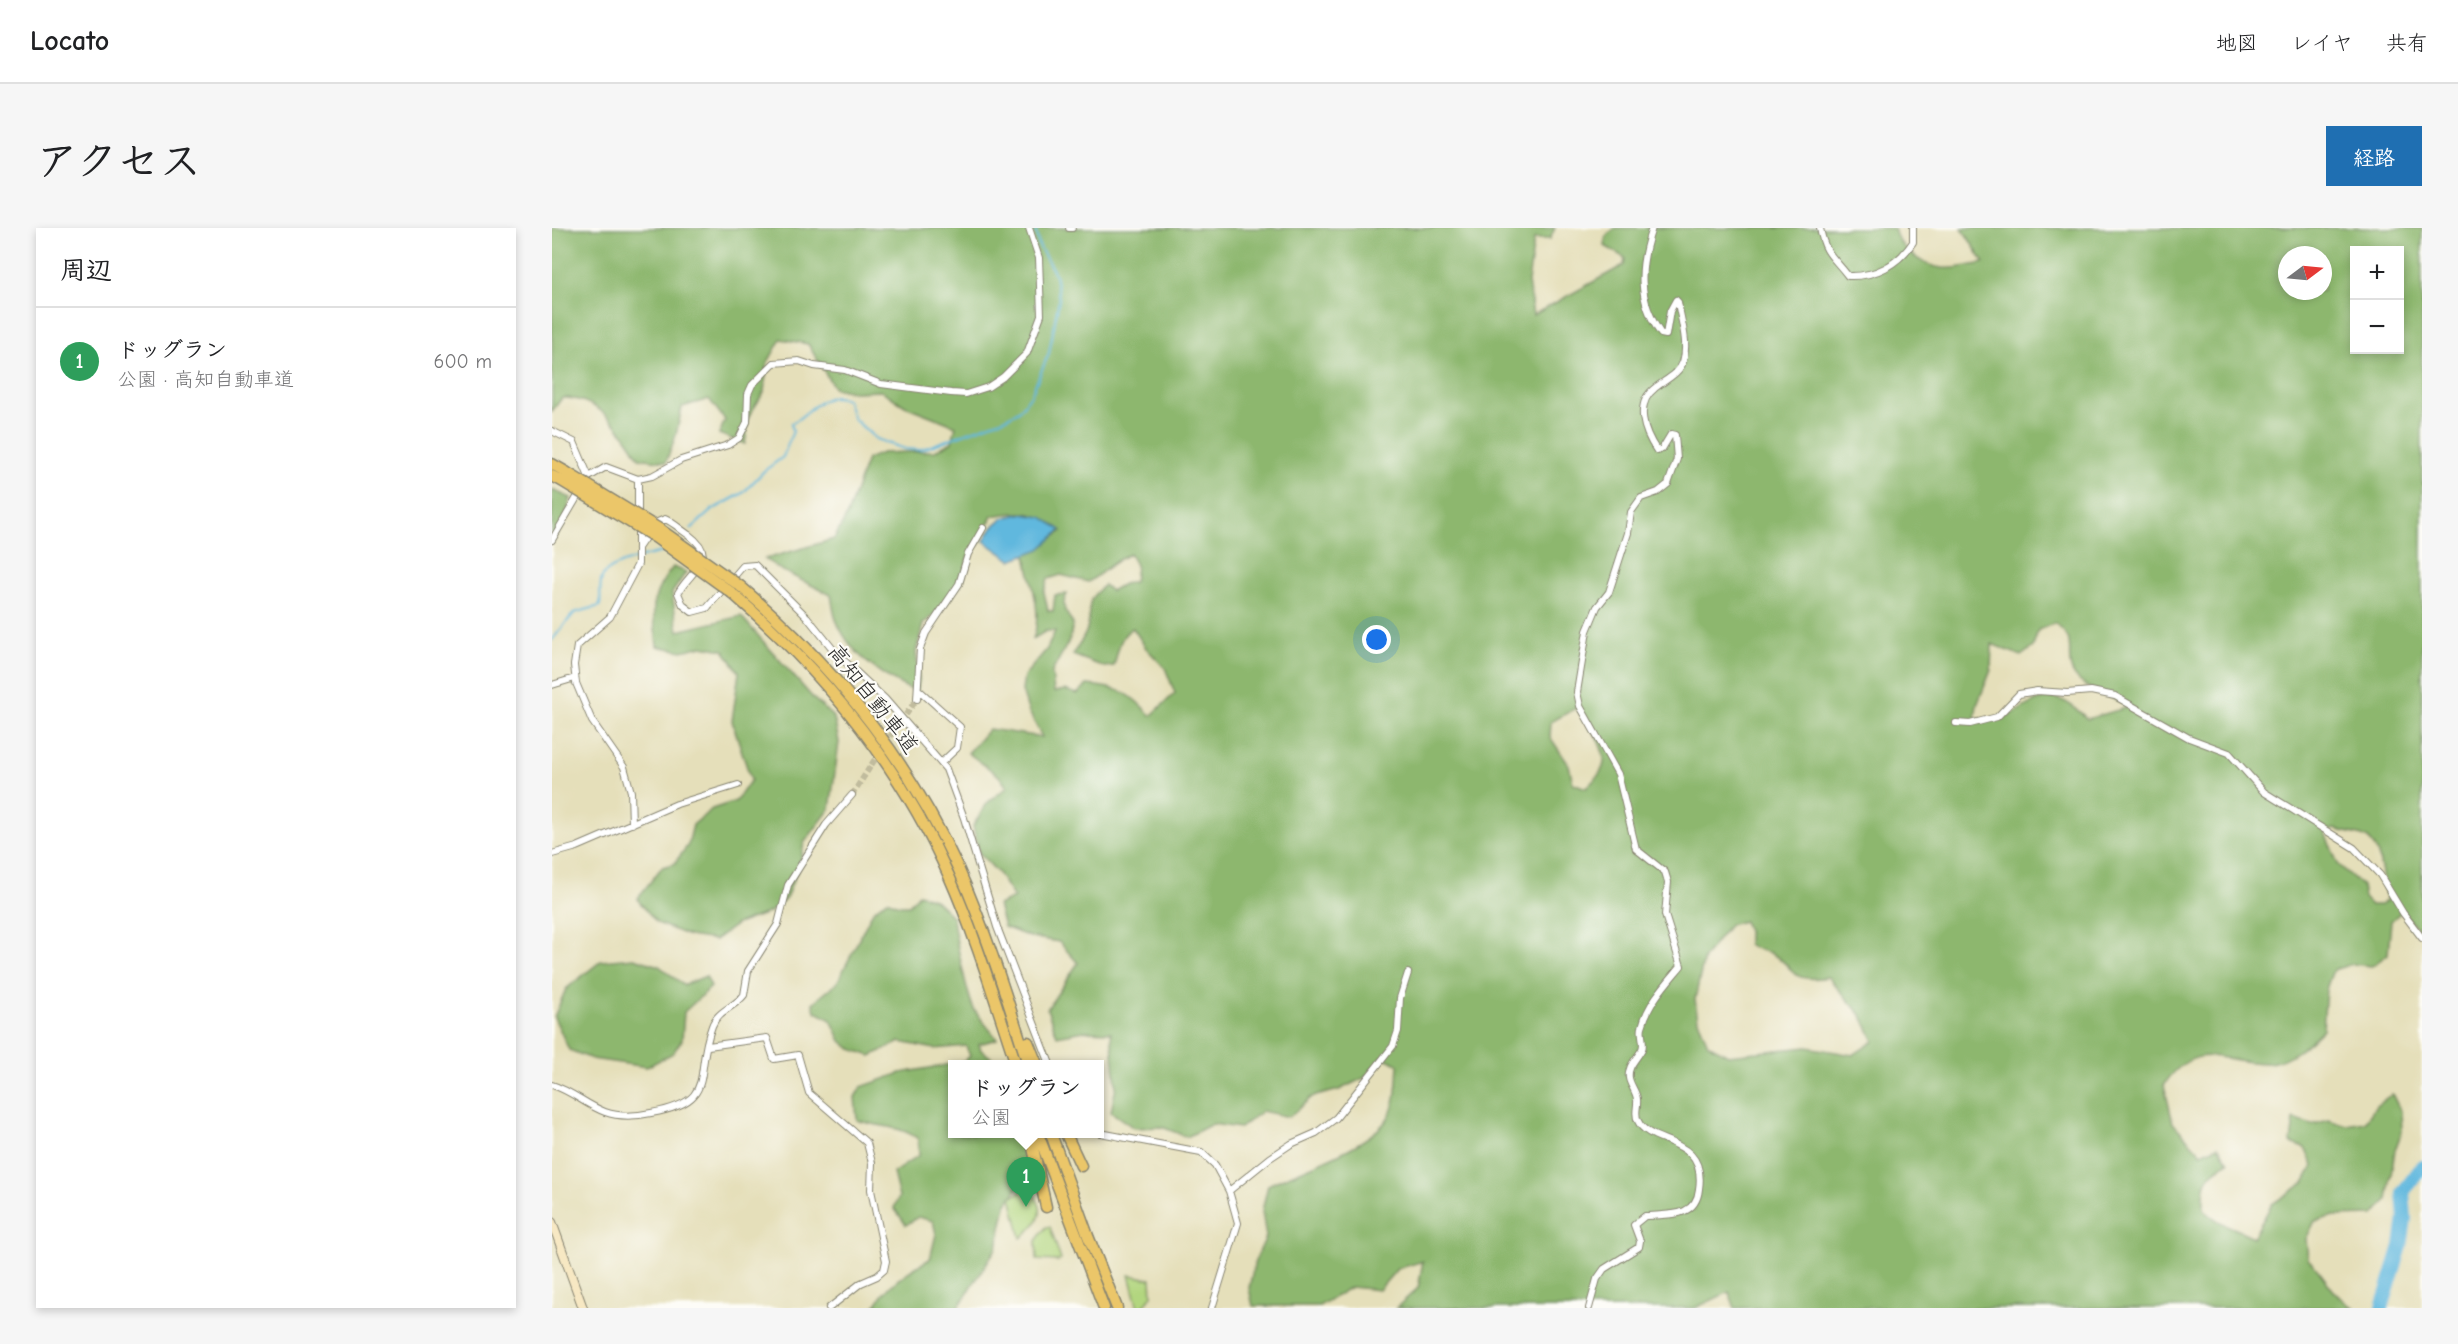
<!DOCTYPE html>
<html lang="ja">
<meta charset="utf-8">
<style>
body{margin:0;font-family:"Comic Neue","Klee One",sans-serif;background:#f6f6f6;color:#202124}
.controls{position:absolute;right:18px;top:18px;display:grid;overflow:hidden;border-radius:0px;box-shadow:0 3px 9px #0003}
.controls button{width:54px;height:54px;display:grid;place-items:center;padding:0;border:0;border-bottom:2px solid #e0e0e0;background:#fff;color:#202124;font:30px sans-serif}
.compass{position:absolute;left:1726px;top:18px;width:54px;height:54px;border-radius:50%;background:#fff;box-shadow:0 3px 9px #0003;rotate:74deg}
.you{position:absolute;left:825px;top:412px;width:21px;height:21px;margin:-15px;border:4px solid #fff;border-radius:50%;background:#1a73e8;box-shadow:0 0 0 9px #1a73e833}
.badge{display:grid;place-items:center;width:39px;height:39px;border-radius:50%;background:#1f6fb2;color:#fff;font-size:20px;font-weight:700}
.pin{position:absolute;translate:-50% -50px;filter:drop-shadow(0 2px 3px #0008)}
.pin::after{content:'';position:absolute;top:32px;width:21px;height:18px;background:inherit;clip-path:polygon(0 0,100% 0,50% 100%)}
.popup{position:absolute;left:396px;top:832px;width:156px;height:78px;box-sizing:border-box;display:grid;place-content:center;border-radius:0px;background:#fff;filter:drop-shadow(0 2px 4px #0005);font-size:20px;white-space:nowrap;color:#757577}
.popup b{font-size:22px;color:#202124}
.popup::after{content:'';position:absolute;left:50%;top:100%;margin-left:-12px;border:12px solid transparent;border-top-color:#fff}
.list{margin:0;padding:0;list-style:none}
h2{display:flex;justify-content:space-between;align-items:center;height:78px;margin:0;padding:0 24px;font-size:26px}
h2 small{font-size:20px;font-weight:400;color:#757577}
.list li{display:grid;grid-template-columns:39px 1fr auto;gap:18px;align-items:center;box-sizing:border-box;height:108px;padding:0 24px;border-top:2px solid #e0e0e0}
.list b{display:block;font-size:22px;white-space:nowrap}
.list p{margin:0;font-size:20px;white-space:nowrap;color:#757577}
.list em{font-size:20px;font-style:normal;color:#757577}
.map{position:relative;flex:none;width:1870px;height:1080px;overflow:hidden;border-radius:0px}
header{display:flex;align-items:center;gap:36px;box-sizing:border-box;height:84px;padding:0 30px;background:#fff;border-bottom:2px solid #e0e0e0}
header strong{font-size:28px}
nav{display:flex;gap:33px;margin-inline-start:auto;font-size:21px}
.intro{display:flex;align-items:center;justify-content:space-between;box-sizing:border-box;height:144px;padding:0 36px}
h1{margin:0;font-size:42px}
.button{padding:15px 27px;border-radius:0px;background:#1f6fb2;color:#fff;font-size:21px;font-weight:700}
main{display:flex;gap:36px;padding:0 36px}
aside{flex:1;background:#fff;border-radius:0px;box-shadow:0 3px 9px #0003}
.map>svg:first-child{display:block}
.green{fill:#b2d67f;stroke:#6e8055;stroke-width:1.5}
.forest{fill:#8db76e;stroke:#5c714c;stroke-width:1.5;fill-rule:evenodd}
.water{fill:#61b8de;stroke:#467284;stroke-width:1.5}
.lines{fill:none;stroke-linecap:round;stroke-linejoin:round}
.stream{stroke:#61b8de;stroke-width:2}
.river{stroke:#61b8de;stroke-width:14}
.street-tunnel{stroke:#c0bb9d;stroke-width:6;stroke-dasharray:6 3;stroke-linecap:butt}
.street-casing{stroke:#888572;stroke-width:8}
.secondary-casing{stroke:#888572;stroke-width:10}
.highway-casing{stroke:#888572;stroke-width:13}
.street{stroke:#fff;stroke-width:6}
.secondary{stroke:#f7e8c3;stroke-width:8}
.highway{stroke:#ebc669;stroke-width:10}
.highway-bridge-casing{stroke:#888572;stroke-width:13;stroke-linecap:butt}
.highway-bridge{stroke:#ebc669;stroke-width:10}
.labels{text-anchor:middle;dominant-baseline:central;stroke-width:4.5;stroke-linejoin:round;paint-order:stroke}
.street-label{font-size:22px;fill:#2b2b2b;stroke:#fdfcf7}
</style>
<header>
<strong>Locato</strong>
<nav><a>地図</a><a>レイヤ</a><a>共有</a></nav>
</header>
<div class="intro"><h1>アクセス</h1><a class="button">経路</a></div>
<main>
<aside>
<h2>周辺<small></small></h2>
<ul class="list">
<li><span class="badge" style="background:#2e9e5b">1</span><div><b>ドッグラン</b><p>公園 · 高知自動車道</p></div><em>600 m</em></li>
</ul>
</aside>
<div class="map">
<svg width="1870" height="1080" viewBox="0 0 1870 1080">
<rect width="100%" height="100%" fill="#fdfcf7"/>
<filter id="ink" filterUnits="userSpaceOnUse"><feTurbulence type="fractalNoise" baseFrequency=".0167" numOctaves="2"/><feDisplacementMap in="SourceGraphic" scale="12" xChannelSelector="R" yChannelSelector="G"/><feConvolveMatrix kernelMatrix="1 2 1 2 8 2 1 2 1" color-interpolation-filters="sRGB"/></filter>
<filter id="wash" filterUnits="userSpaceOnUse"><feTurbulence type="fractalNoise" baseFrequency=".008" numOctaves="4" result="noise"/><feDisplacementMap in="SourceGraphic" scale="24" xChannelSelector="R" yChannelSelector="G"/><feGaussianBlur stdDeviation="1.35" result="paint"/><feColorMatrix in="noise" values="0 0 0 0 0 0 0 0 0 0 0 0 0 0 0 0 0 1.4 0 .05"/><feComposite in="paint" operator="in"/></filter>
<g filter="url(#wash)">
<rect width="100%" height="100%" fill="#e5dfba"/>
<path class="green" d="M 476,960 C 497,982 489,993 469,1010 L 459,969 Z
M 494,999 L 498,999 L 509,1032 L 506,1033 L 485,1032 L 484,1013 Z
M 577,1047 L 599,1051 L 600,1067 L 591,1080 L 586,1080 Z"/>
<path class="forest" d="M 0,0 L 1003,0 L 998,11 L 982,11 L 976,54 L 981,87 L 1072,37 L 1073,30 L 1053,18 L 1054,8 L 1063,0 L 1342,0 C 1345,19 1370,38 1390,40 C 1404,42 1418,37 1432,35 L 1410,0 L 1870,0 L 1870,706 L 1850,683 L 1839,693 L 1836,726 L 1820,738 L 1800,736 L 1781,742 L 1774,761 L 1771,801 C 1759,814 1736,834 1716,835 C 1671,836 1644,809 1612,857 L 1621,895 L 1649,925 L 1666,918 L 1677,934 C 1653,946 1651,955 1652,982 C 1668,997 1682,999 1701,1009 L 1720,976 L 1752,955 L 1761,938 L 1753,920 L 1739,915 L 1742,891 L 1760,897 L 1776,892 L 1794,897 L 1813,894 L 1824,878 L 1840,866 L 1849,884 L 1850,903 L 1843,922 L 1835,972 L 1822,987 L 1783,988 L 1763,993 L 1754,1011 L 1756,1031 C 1773,1046 1782,1072 1804,1080 L 1183,1080 L 1177,1064 L 1143,1080 L 844,1080 L 866,1060 L 871,1033 L 845,1041 L 827,1062 L 799,1059 L 767,1078 L 701,1078 L 697,1060 L 703,1033 L 714,1009 L 710,983 L 716,957 C 747,942 818,919 836,890 C 845,876 845,852 846,836 L 830,829 L 812,850 L 787,862 L 760,869 L 737,889 L 710,883 L 688,900 L 660,896 L 635,909 L 610,899 L 582,900 L 559,884 L 564,858 L 559,804 L 532,803 L 505,808 L 495,781 L 526,735 L 507,714 L 478,709 L 452,699 L 446,677 L 462,670 L 446,645 L 427,625 L 421,598 L 435,575 L 455,559 L 447,548 L 416,525 L 437,501 L 490,509 L 476,482 L 470,463 L 472,448 L 495,421 L 503,403 L 494,403 L 481,411 C 492,380 476,351 473,319 L 488,319 L 510,303 C 485,283 470,282 440,288 L 428,314 L 416,328 L 409,356 L 392,378 L 371,396 L 364,424 L 367,452 L 365,464 C 333,451 299,428 285,394 C 281,386 281,376 279,367 L 229,342 L 213,331 L 282,311 L 295,287 L 315,231 L 330,225 L 383,223 L 400,214 L 404,198 L 353,178 L 330,163 L 302,164 L 282,160 L 256,116 L 229,111 L 215,136 L 212,164 L 197,188 L 193,216 L 167,206 L 173,192 L 157,171 L 130,179 L 124,207 L 114,234 L 87,230 C 70,200 46,169 10,170 L 0,183 ZM 1802,22 L 1848,22 L 1848,122 L 1802,122 ZM 1735,27 L 1771,27 L 1771,63 L 1735,63 ZM 578,326 L 584,337 L 582,354 L 571,356 L 559,363 L 552,357 C 530,378 541,377 535,401 C 533,409 525,419 521,427 L 552,439 L 562,438 C 566,424 567,407 581,400 L 594,420 L 613,440 L 623,465 L 599,488 C 578,464 568,460 535,457 L 525,466 L 513,462 L 502,464 L 500,444 L 518,411 L 521,395 C 514,385 508,378 515,366 L 503,367 L 501,383 L 496,383 L 492,364 L 496,351 L 509,347 L 536,354 C 552,345 561,332 578,326 ZM 1503,395 C 1507,399 1514,405 1516,410 C 1520,420 1515,433 1520,443 C 1530,464 1560,466 1577,479 L 1535,491 C 1483,437 1472,505 1423,490 L 1425,477 L 1439,442 L 1440,416 L 1469,428 L 1481,419 L 1486,402 ZM 1024,480 C 1036,491 1050,515 1052,531 C 1053,543 1042,552 1034,560 L 1021,555 L 1017,537 L 998,509 L 999,494 ZM 1782,601 C 1791,604 1801,605 1810,608 C 1832,615 1828,653 1835,672 L 1828,677 L 1819,677 L 1812,670 L 1810,658 L 1786,636 L 1773,605 ZM 1192,693 L 1196,703 L 1196,716 C 1204,722 1209,722 1218,725 C 1246,738 1234,756 1276,749 L 1310,788 L 1322,813 L 1301,827 L 1255,819 L 1176,827 L 1156,816 L 1146,792 L 1143,771 L 1152,730 L 1177,697 Z
M 0,262 L 19,270 L 11,297 L 0,313 Z
M 121,339 L 134,344 L 120,365 L 126,403 L 189,388 L 261,470 L 282,490 L 287,514 L 278,581 L 252,615 L 248,635 L 234,670 L 218,684 L 185,696 L 163,712 L 137,708 L 105,695 L 85,671 L 110,639 L 122,636 L 136,617 L 141,597 L 160,581 L 184,573 L 199,552 L 180,493 L 187,444 L 172,422 L 150,418 L 130,423 L 105,418 C 101,380 96,370 121,339 Z
M 367,666 L 382,671 L 401,689 C 402,704 415,767 422,781 C 428,791 438,801 445,811 L 427,816 L 429,822 L 448,836 L 400,836 L 400,906 L 471,906 L 480,940 L 474,954 L 464,962 L 454,977 L 445,1019 L 406,1080 L 322,1080 C 334,1057 356,1043 378,1031 L 384,1006 L 381,993 L 366,989 L 354,997 L 342,980 L 347,969 L 341,945 L 367,927 L 366,911 C 348,897 328,900 305,892 L 303,869 L 309,859 L 349,845 L 411,834 L 418,828 L 414,818 L 383,821 L 348,814 L 319,828 L 299,821 L 289,813 L 279,792 L 263,783 L 261,775 L 285,755 L 321,683 L 335,672 L 347,677 L 357,677 Z
M 82,730 L 107,738 L 132,757 L 154,748 L 159,759 L 132,784 L 130,812 L 121,825 L 95,839 L 40,831 L 17,822 L 2,789 L 14,761 L 49,733 Z"/>
<path class="water" d="M 470,286 L 490,289 L 509,302 L 488,321 L 459,332 L 432,313 C 442,294 449,288 470,286 Z"/>
<g class="lines">
<path class="stream" d="M 139,301 L 160,282 L 191,265 L 212,243 L 231,229 L 241,203 L 239,196 C 257,186 273,160 295,172 L 302,191 L 324,211 L 353,221 L 368,222 L 452,191 L 467,183 L 479,167 L 497,125 L 507,71 L 503,46 L 487,18 L 483,0
M 0,412 L 22,385 L 48,378 C 49,369 47,358 50,350 C 54,335 101,327 114,323"/>
<path class="river" d="M 1830,1080 L 1849,1018 L 1853,990 L 1851,964 L 1870,939"/>
</g>
</g>
<g filter="url(#ink)">
<g class="lines">
<path class="street-tunnel" d="M 333,516 L 365,471
M 300,567 L 327,525"/>
<g class="street-casing">
<path id="street" d="M 517,0 L 520,0
M 1268,0 C 1273,27 1281,28 1296,48 C 1323,49 1346,37 1361,14 L 1361,0
M 0,203 L 22,214 L 37,249
M 0,312 L 37,249 L 54,239 L 86,251 L 100,248 L 129,232 L 176,217 L 187,210 L 195,194 L 196,166 L 200,157 L 222,135 L 247,133 L 262,138 L 293,142 L 329,156 L 399,165 L 414,166 L 436,159 L 451,149 L 475,125 L 489,87 L 487,30 L 477,0
M 86,320 L 103,295 L 113,291 C 121,294 129,302 137,307 C 168,330 139,342 126,365 L 131,377 L 140,384 L 155,380 L 191,338 L 203,337 L 255,389 L 284,425 L 333,471 L 394,541 L 412,590 L 445,699 L 498,836
M 0,457 L 23,450
M 368,463 L 408,499 L 405,520 L 389,535
M 365,471 L 368,421 L 374,405 L 407,356 L 416,326 L 431,300
M 1404,495 L 1418,496 L 1445,489 L 1467,466 L 1485,463 L 1515,465 L 1539,463 L 1563,468 L 1637,510 L 1677,525 L 1712,564 L 1802,620 L 1828,647 L 1851,685 L 1870,710
M 80,596 L 79,564 L 72,539 L 40,493 L 24,455 L 22,437 L 25,418 L 58,389 L 86,336 L 86,251
M 0,626 L 25,619 L 125,576 L 186,557
M 156,818 L 215,810 L 222,831 L 246,827 L 257,865 L 315,915 L 320,935 L 319,962 L 334,1033 L 332,1042 L 325,1048 L 309,1055 L 277,1080
M 0,857 C 20,863 34,877 53,884 C 67,889 85,888 99,885 C 167,873 141,848 160,798 C 166,782 183,779 192,767 L 196,743 L 226,696 L 236,657 L 274,597 L 300,567
M 548,905 L 649,924 L 663,937 L 677,963 L 686,995 L 660,1080
M 677,963 L 718,930 L 739,916 L 764,905 L 784,890 L 841,818 L 846,803 L 848,770 L 856,745
M 1037,1080 L 1045,1051 L 1052,1041 L 1087,1019 L 1088,1013 L 1082,997 L 1093,988 C 1115,986 1144,991 1147,961 C 1155,907 1098,919 1086,893 C 1082,886 1086,879 1085,871 C 1084,863 1078,857 1077,850 C 1075,838 1085,831 1090,821 C 1093,815 1088,806 1090,799 C 1096,775 1114,756 1129,738 L 1113,687 L 1116,654 L 1113,644 L 1084,621 L 1066,546 L 1028,478 L 1025,464 L 1035,403 L 1045,379 L 1057,364 L 1076,305 L 1079,284 L 1089,270 L 1106,264 L 1116,256 L 1125,231 L 1123,207 L 1119,206 L 1110,221 L 1105,223 C 1092,204 1082,176 1103,160 C 1113,152 1127,146 1131,134 C 1137,115 1129,93 1126,74 L 1124,72 L 1118,83 L 1114,107 L 1109,106 C 1085,72 1087,38 1100,0"/>
</g>
<g class="secondary-casing">
<path id="secondary" d="M 0,994 L 31,1080"/>
</g>
<g class="highway-casing">
<path id="highway" d="M 0,236 L 14,244
M 0,248 L 8,252
M 188,358 C 280,436 355,529 406,640 C 434,703 455,770 476,836
M 180,365 C 272,444 348,537 397,648 C 424,709 443,773 464,836
M 476,814 L 485,836
M 478,906 L 494,979
M 486,906 L 552,1080
M 499,906 L 536,1008 L 565,1080
M 514,906 L 529,938"/>
</g>
<use href="#street" class="street"/>
<use href="#secondary" class="secondary"/>
<use href="#highway" class="highway"/>
<g class="highway-bridge-casing">
<path id="highway-bridge" d="M 14,244 L 109,302 L 188,358
M 8,252 L 104,310 L 180,365"/>
</g>
<use href="#highway-bridge" class="highway-bridge"/>
</g>
</g>
<g class="labels">
<g class="street-label">
<text transform="translate(321 471) rotate(52)">高知自動車道</text>
</g>
</g>
</svg>
<div class="controls">
<button>+</button>
<button>−</button>
</div>
<svg class="compass" viewBox="-18 -18 36 36"><path d="M0-13l5 13h-10z" fill="#e53935"/><path d="M0 13l5-13h-10z" fill="#757577"/></svg>
<div class="you"></div>
<div class="pin badge" style="left:474px;top:979px;background:#2e9e5b">1</div>
<div class="popup"><b>ドッグラン</b>公園</div>
</div>
</main>
